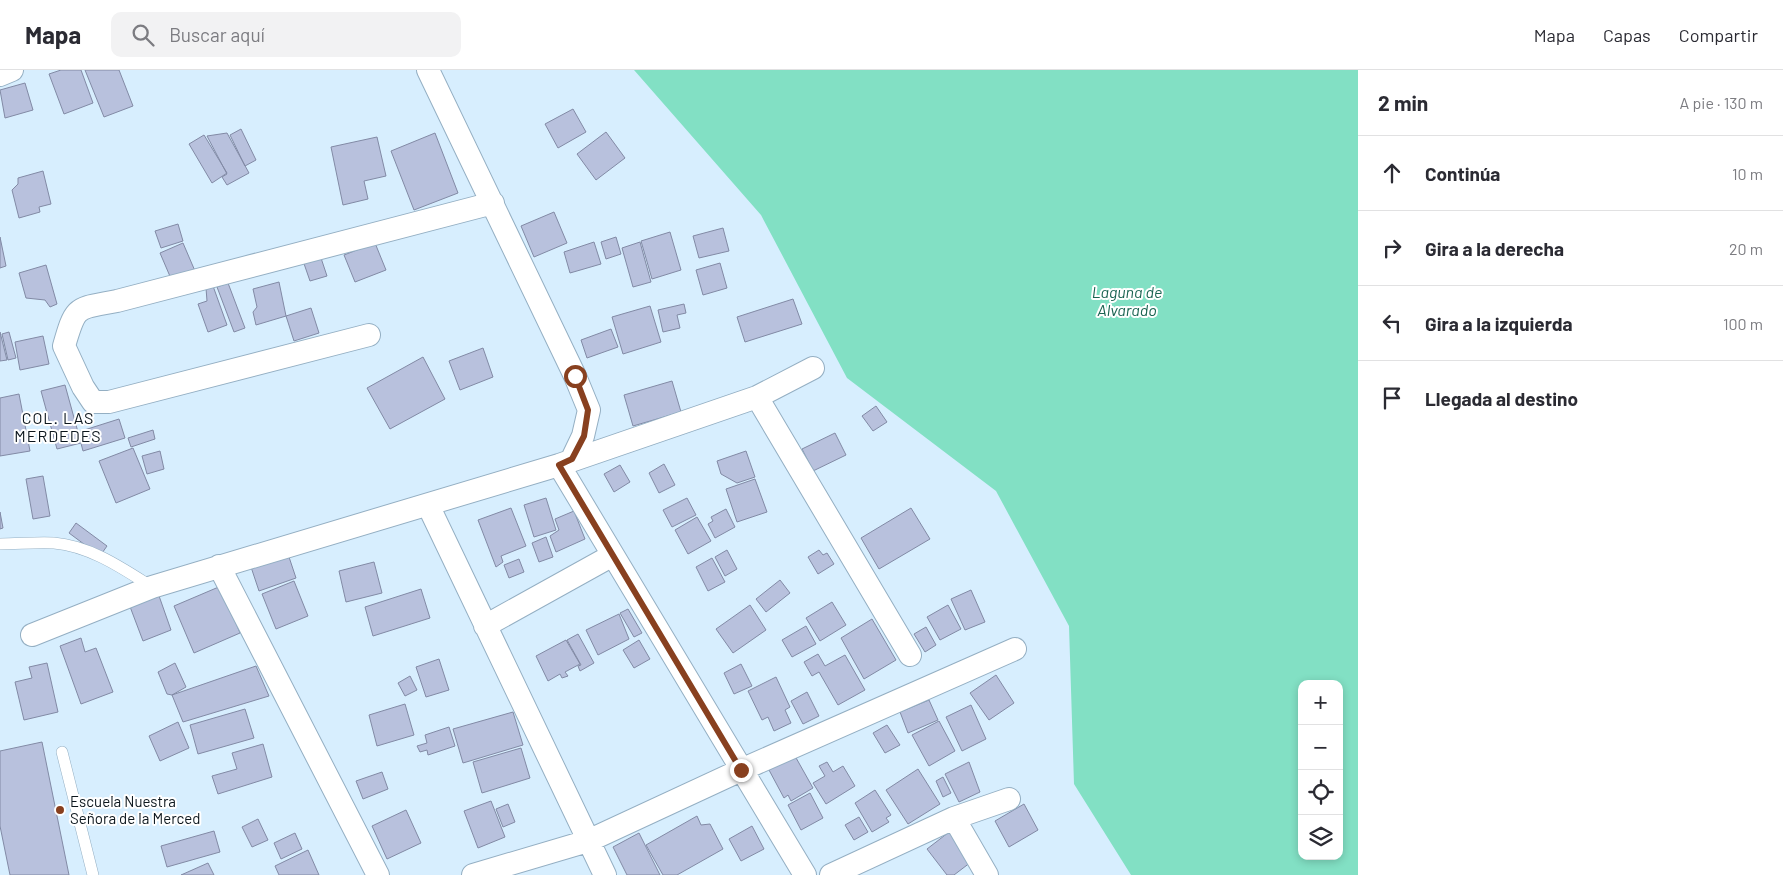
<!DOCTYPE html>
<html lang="es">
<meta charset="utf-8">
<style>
body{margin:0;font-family:Barlow,sans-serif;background:#f2f2f3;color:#2b2b33}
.controls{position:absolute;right:15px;bottom:15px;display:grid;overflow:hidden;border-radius:10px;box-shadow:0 2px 8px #0003}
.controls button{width:45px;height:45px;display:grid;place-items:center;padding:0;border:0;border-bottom:1px solid #e1e1e2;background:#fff;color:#2b2b33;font:25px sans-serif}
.stop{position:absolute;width:15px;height:15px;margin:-11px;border:4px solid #88401f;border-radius:50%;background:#fff}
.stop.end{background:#88401f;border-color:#fff;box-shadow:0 1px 5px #0008}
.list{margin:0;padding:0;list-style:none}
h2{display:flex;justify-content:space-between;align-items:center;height:65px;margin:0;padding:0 20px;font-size:21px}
h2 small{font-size:16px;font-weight:400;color:#7c7c81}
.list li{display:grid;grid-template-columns:32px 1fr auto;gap:15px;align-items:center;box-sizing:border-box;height:75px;padding:0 20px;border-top:1px solid #e1e1e2}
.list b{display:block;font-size:19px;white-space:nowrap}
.list em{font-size:16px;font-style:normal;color:#7c7c81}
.icon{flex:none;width:28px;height:28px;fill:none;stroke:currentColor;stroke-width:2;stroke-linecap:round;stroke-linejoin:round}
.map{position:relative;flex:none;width:1358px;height:805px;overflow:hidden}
header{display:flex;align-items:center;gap:30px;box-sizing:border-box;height:70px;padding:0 25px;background:#fff;border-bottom:1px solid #e1e1e2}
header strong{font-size:24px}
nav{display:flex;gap:28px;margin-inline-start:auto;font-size:18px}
.search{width:350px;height:45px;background:#f2f2f3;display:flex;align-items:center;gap:12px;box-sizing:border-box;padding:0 18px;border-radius:10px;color:#7c7c81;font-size:19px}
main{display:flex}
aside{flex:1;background:#fff}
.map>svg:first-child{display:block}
.water{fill:#82e0c4;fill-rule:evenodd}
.building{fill:#b8c1dd;stroke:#828aa5}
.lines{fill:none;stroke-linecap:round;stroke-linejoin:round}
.lane-casing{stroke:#94afc3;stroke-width:12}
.street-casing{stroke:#94afc3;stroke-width:24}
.lane{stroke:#fff;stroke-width:11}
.street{stroke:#fff;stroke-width:22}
.route{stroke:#88401f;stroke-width:6}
.poi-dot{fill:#88401f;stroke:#fff;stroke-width:2}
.labels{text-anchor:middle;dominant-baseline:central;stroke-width:4;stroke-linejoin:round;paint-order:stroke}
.poi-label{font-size:15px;fill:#0c161d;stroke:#fff;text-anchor:start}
.water-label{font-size:16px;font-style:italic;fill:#196351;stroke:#fff}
.neighbourhood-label{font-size:16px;letter-spacing:1px;fill:#0c161d;stroke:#fff}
</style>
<header>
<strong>Mapa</strong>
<div class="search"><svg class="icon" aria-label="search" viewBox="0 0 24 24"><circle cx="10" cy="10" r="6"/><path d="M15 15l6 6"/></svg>Buscar aquí</div>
<nav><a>Mapa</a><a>Capas</a><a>Compartir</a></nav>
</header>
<main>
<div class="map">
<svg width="1358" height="805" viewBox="0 0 1358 805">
<rect width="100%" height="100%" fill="#d7eefe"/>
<path class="water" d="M 634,0 L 1358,0 L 1358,805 L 1131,805 L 1074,714 L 1069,556 L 996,421 L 847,308 L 761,145 ZM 1302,614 L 1339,614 L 1339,786 L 1302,786 Z"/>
<path class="building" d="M 61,0 L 81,0 L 93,33 L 64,44 L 49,4 Z
M 85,0 L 119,0 L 133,36 L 104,47 Z
M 25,13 L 33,40 L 5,48 L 0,20 Z
M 573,39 L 586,62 L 558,78 L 545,54 Z
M 241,59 L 256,90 L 245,96 L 230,65 Z
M 606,62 L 625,88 L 596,110 L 577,84 Z
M 227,63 L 249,103 L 227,115 L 222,107 L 227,104 L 207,66 Z
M 435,63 L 458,123 L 414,140 L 391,81 Z
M 204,65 L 227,103 L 212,113 L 189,74 Z
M 377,67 L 386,106 L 364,111 L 368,129 L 343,135 L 331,77 Z
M 43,101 L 51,134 L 39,137 L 40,142 L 19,148 L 12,120 L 18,114 L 18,108 Z
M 554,142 L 567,173 L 534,187 L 521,156 Z
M 178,154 L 183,171 L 161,178 L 155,161 Z
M 723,158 L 729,181 L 699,188 L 693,166 Z
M 670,162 L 681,200 L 652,209 L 641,171 Z
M 0,167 L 6,196 L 0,198 Z
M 616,167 L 621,184 L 606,189 L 601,172 Z
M 594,172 L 601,194 L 570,203 L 564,182 Z
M 640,172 L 651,212 L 633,217 L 622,178 Z
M 183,173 L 195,201 L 172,211 L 160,183 Z
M 375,173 L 386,200 L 355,212 L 344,185 Z
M 318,179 L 327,206 L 310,211 L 301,185 Z
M 720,193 L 727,218 L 703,225 L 696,200 Z
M 46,195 L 57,234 L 50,237 L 45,230 L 26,228 L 19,203 Z
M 279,212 L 286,246 L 256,255 L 253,242 L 257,237 L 253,219 Z
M 228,213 L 245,258 L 234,262 L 217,217 Z
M 213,216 L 227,255 L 208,262 L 198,234 L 207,231 L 206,218 Z
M 793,229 L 802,254 L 745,272 L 737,247 Z
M 684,234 L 686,243 L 677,245 L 680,258 L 663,262 L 658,240 Z
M 650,236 L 661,272 L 623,284 L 612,247 Z
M 311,238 L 319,263 L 294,271 L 286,246 Z
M 611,259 L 618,277 L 587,288 L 581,270 Z
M 0,262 L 7,290 L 0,291 Z
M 9,262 L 16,288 L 8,290 L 2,264 Z
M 43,266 L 49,294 L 20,300 L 15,272 Z
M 483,278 L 493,307 L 460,320 L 449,291 Z
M 423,287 L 445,329 L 390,359 L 367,318 Z
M 672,311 L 681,342 L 633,356 L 624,325 Z
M 65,315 L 81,373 L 57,379 L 41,321 Z
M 19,324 L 30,381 L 0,386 L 0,328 Z
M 876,336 L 887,352 L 873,361 L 862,346 Z
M 119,349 L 125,368 L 83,381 L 78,362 Z
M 153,360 L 155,369 L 131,377 L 128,368 Z
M 835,363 L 846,385 L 813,401 L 802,379 Z
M 133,378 L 150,419 L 116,433 L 99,391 Z
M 160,381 L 164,399 L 147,404 L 142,386 Z
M 746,381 L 755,407 L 737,413 L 721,404 L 717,391 Z
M 664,394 L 675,415 L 659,423 L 649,403 Z
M 620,395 L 630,412 L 614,422 L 604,404 Z
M 43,406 L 50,446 L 33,449 L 26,409 Z
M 755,409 L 767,442 L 737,452 L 726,419 Z
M 546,428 L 556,460 L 534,467 L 524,435 Z
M 687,428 L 696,445 L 672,457 L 663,440 Z
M 511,438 L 526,476 L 501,486 L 503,492 L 496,497 L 478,450 Z
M 911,438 L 930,469 L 879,499 L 861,468 Z
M 726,439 L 735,457 L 715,468 L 708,454 L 713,451 L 711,447 Z
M 574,441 L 585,469 L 556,482 L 550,466 L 559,460 L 555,449 Z
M 0,442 L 3,458 L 0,459 Z
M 697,447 L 711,471 L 688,484 L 675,460 Z
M 76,453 L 107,476 L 100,486 L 69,463 Z
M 546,467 L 553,487 L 539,492 L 532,473 Z
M 727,480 L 737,499 L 725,506 L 715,487 Z
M 819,480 L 823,485 L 827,483 L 834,494 L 818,504 L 808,487 Z
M 287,481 L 296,508 L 259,521 L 250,494 Z
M 712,488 L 725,512 L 708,521 L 696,497 Z
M 519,489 L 524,502 L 509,508 L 504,495 Z
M 374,492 L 382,523 L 346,532 L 339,501 Z
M 780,510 L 790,523 L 766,542 L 756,529 Z
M 294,511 L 308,546 L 276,559 L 262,524 Z
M 221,516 L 240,563 L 194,583 L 174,536 Z
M 421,519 L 430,548 L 373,566 L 365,537 Z
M 971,520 L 985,552 L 965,560 L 951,529 Z
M 158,523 L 171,560 L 143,571 L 129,534 Z
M 832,532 L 846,555 L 820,571 L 806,548 Z
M 750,535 L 766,560 L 733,583 L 716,559 Z
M 948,535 L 961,559 L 940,570 L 927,547 Z
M 628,539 L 642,563 L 634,567 L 620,543 Z
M 619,544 L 629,569 L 598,585 L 586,560 Z
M 872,549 L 896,590 L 864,609 L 841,568 Z
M 806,556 L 816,574 L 792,587 L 782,570 Z
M 926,557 L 936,575 L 925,582 L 914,564 Z
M 578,564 L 594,593 L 580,601 L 578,596 L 581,595 L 567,570 Z
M 81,568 L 85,582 L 96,578 L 113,622 L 81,634 L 60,576 Z
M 566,570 L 580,594 L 565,602 L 568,606 L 562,608 L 560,604 L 548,611 L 536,586 Z
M 639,570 L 650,589 L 634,598 L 623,580 Z
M 818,584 L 825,596 L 845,585 L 865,620 L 838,635 L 819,602 L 812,606 L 804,592 Z
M 439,589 L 449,620 L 426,627 L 416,597 Z
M 47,593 L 58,642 L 24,650 L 15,612 L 32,608 L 29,597 Z
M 175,593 L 186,617 L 172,625 L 167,624 L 158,602 Z
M 741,594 L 752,616 L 734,624 L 724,603 Z
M 256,596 L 269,626 L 183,652 L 172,625 Z
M 996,605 L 1014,633 L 989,650 L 970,623 Z
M 410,606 L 417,620 L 405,626 L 398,613 Z
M 776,607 L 790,637 L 785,640 L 791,653 L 774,661 L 768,647 L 762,650 L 748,621 Z
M 807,622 L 819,646 L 803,654 L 791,631 Z
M 929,630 L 938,650 L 908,663 L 900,642 Z
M 405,634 L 414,665 L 377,676 L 369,645 Z
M 971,635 L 986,669 L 962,681 L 946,647 Z
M 245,639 L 254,668 L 198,684 L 190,655 Z
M 513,642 L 523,675 L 463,693 L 453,659 Z
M 939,651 L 955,681 L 929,696 L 912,665 Z
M 178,652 L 189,678 L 160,691 L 149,666 Z
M 887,655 L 900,675 L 885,683 L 873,663 Z
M 449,657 L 455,676 L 428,685 L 427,680 L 420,682 L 417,676 L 427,673 L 425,665 Z
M 42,672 L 69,805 L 10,805 L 0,756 L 0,681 Z
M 263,674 L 272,707 L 218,724 L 212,706 L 237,699 L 232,683 Z
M 521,678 L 530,708 L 482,723 L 473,692 Z
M 795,686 L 813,718 L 791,731 L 788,725 L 784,728 L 769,700 Z
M 827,692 L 833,702 L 843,696 L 855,716 L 826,734 L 813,713 L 825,706 L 819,696 Z
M 969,692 L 980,722 L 959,732 L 945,704 Z
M 918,699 L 940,734 L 908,754 L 886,720 Z
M 382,702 L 388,719 L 363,729 L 356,711 Z
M 943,707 L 951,723 L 943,727 L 936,711 Z
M 875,720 L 891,745 L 886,748 L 889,752 L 872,762 L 855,733 Z
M 810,723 L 823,748 L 801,760 L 788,735 Z
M 491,731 L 505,767 L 478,778 L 464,741 Z
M 508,734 L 515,752 L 503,757 L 496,739 Z
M 1024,734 L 1038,760 L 1009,777 L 995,751 Z
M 406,740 L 421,773 L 387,789 L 372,756 Z
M 697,746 L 701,755 L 710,754 L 723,779 L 677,805 L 663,805 L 646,775 Z
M 859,747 L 868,762 L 854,770 L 845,755 Z
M 258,749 L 268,770 L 252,777 L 242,757 Z
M 752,756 L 764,779 L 741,791 L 729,769 Z
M 953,759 L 975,789 L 954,805 L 947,805 L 927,779 Z
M 214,761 L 220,782 L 167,797 L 161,776 Z
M 295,763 L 302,779 L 281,789 L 274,773 Z
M 639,763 L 660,805 L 627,805 L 613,777 Z
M 308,780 L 319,805 L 279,805 L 275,796 Z
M 208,793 L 214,805 L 181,805 Z"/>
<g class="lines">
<g class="lane-casing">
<path id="lane" d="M 0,474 C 18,474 36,472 54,473 C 90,476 122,498 152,517
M 62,682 L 93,805"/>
</g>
<g class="street-casing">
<path id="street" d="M 428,0 L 575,306 L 589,340 L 583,366 L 572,389
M 0,5 L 12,0
M 369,265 L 109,332 L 93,332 L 83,317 L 64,276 C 76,234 76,239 117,231 L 493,133
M 757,327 L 910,585
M 559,395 L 805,805
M 428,435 L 605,805
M 219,496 L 378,805
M 485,556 L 613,485
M 32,565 L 152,517 L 559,395 L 757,327 L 813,298
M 954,748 L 987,805
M 473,805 L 588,771 L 741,700 L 1015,579
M 831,805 L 954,748 L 1009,729"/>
</g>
<use href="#lane" class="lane"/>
<use href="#street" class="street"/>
</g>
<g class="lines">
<path class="route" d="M 575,306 L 588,340 L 584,366 L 572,389 L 559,395 L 741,700"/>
</g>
<circle class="poi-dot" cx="60" cy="740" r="5"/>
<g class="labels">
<g class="poi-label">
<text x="70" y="731">Escuela Nuestra<tspan x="70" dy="17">Señora de la Merced</tspan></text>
</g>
<g class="water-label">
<text x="1127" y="221">Laguna de<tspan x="1127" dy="18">Alvarado</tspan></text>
</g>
<g class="neighbourhood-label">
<text x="58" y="347">COL. LAS<tspan x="58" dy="18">MERDEDES</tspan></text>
</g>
</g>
</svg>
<div class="controls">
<button>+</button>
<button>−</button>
<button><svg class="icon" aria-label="locate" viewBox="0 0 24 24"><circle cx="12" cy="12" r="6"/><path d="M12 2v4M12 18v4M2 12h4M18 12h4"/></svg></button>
<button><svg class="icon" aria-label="layers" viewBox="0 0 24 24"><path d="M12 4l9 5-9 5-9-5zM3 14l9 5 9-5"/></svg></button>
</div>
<div class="stop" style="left:575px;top:306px"></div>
<div class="stop end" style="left:741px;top:700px"></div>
</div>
<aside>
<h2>2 min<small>A pie · 130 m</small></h2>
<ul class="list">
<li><svg class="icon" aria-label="ahead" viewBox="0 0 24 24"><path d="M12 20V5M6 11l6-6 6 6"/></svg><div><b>Continúa</b></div><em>10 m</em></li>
<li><svg class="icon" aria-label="right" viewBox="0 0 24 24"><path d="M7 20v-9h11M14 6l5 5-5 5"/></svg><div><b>Gira a la derecha</b></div><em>20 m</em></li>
<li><svg class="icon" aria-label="left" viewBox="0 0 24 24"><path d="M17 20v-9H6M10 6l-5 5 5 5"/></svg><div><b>Gira a la izquierda</b></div><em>100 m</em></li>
<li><svg class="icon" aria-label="arrive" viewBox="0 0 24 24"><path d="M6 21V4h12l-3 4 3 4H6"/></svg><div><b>Llegada al destino</b></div></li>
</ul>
</aside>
</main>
